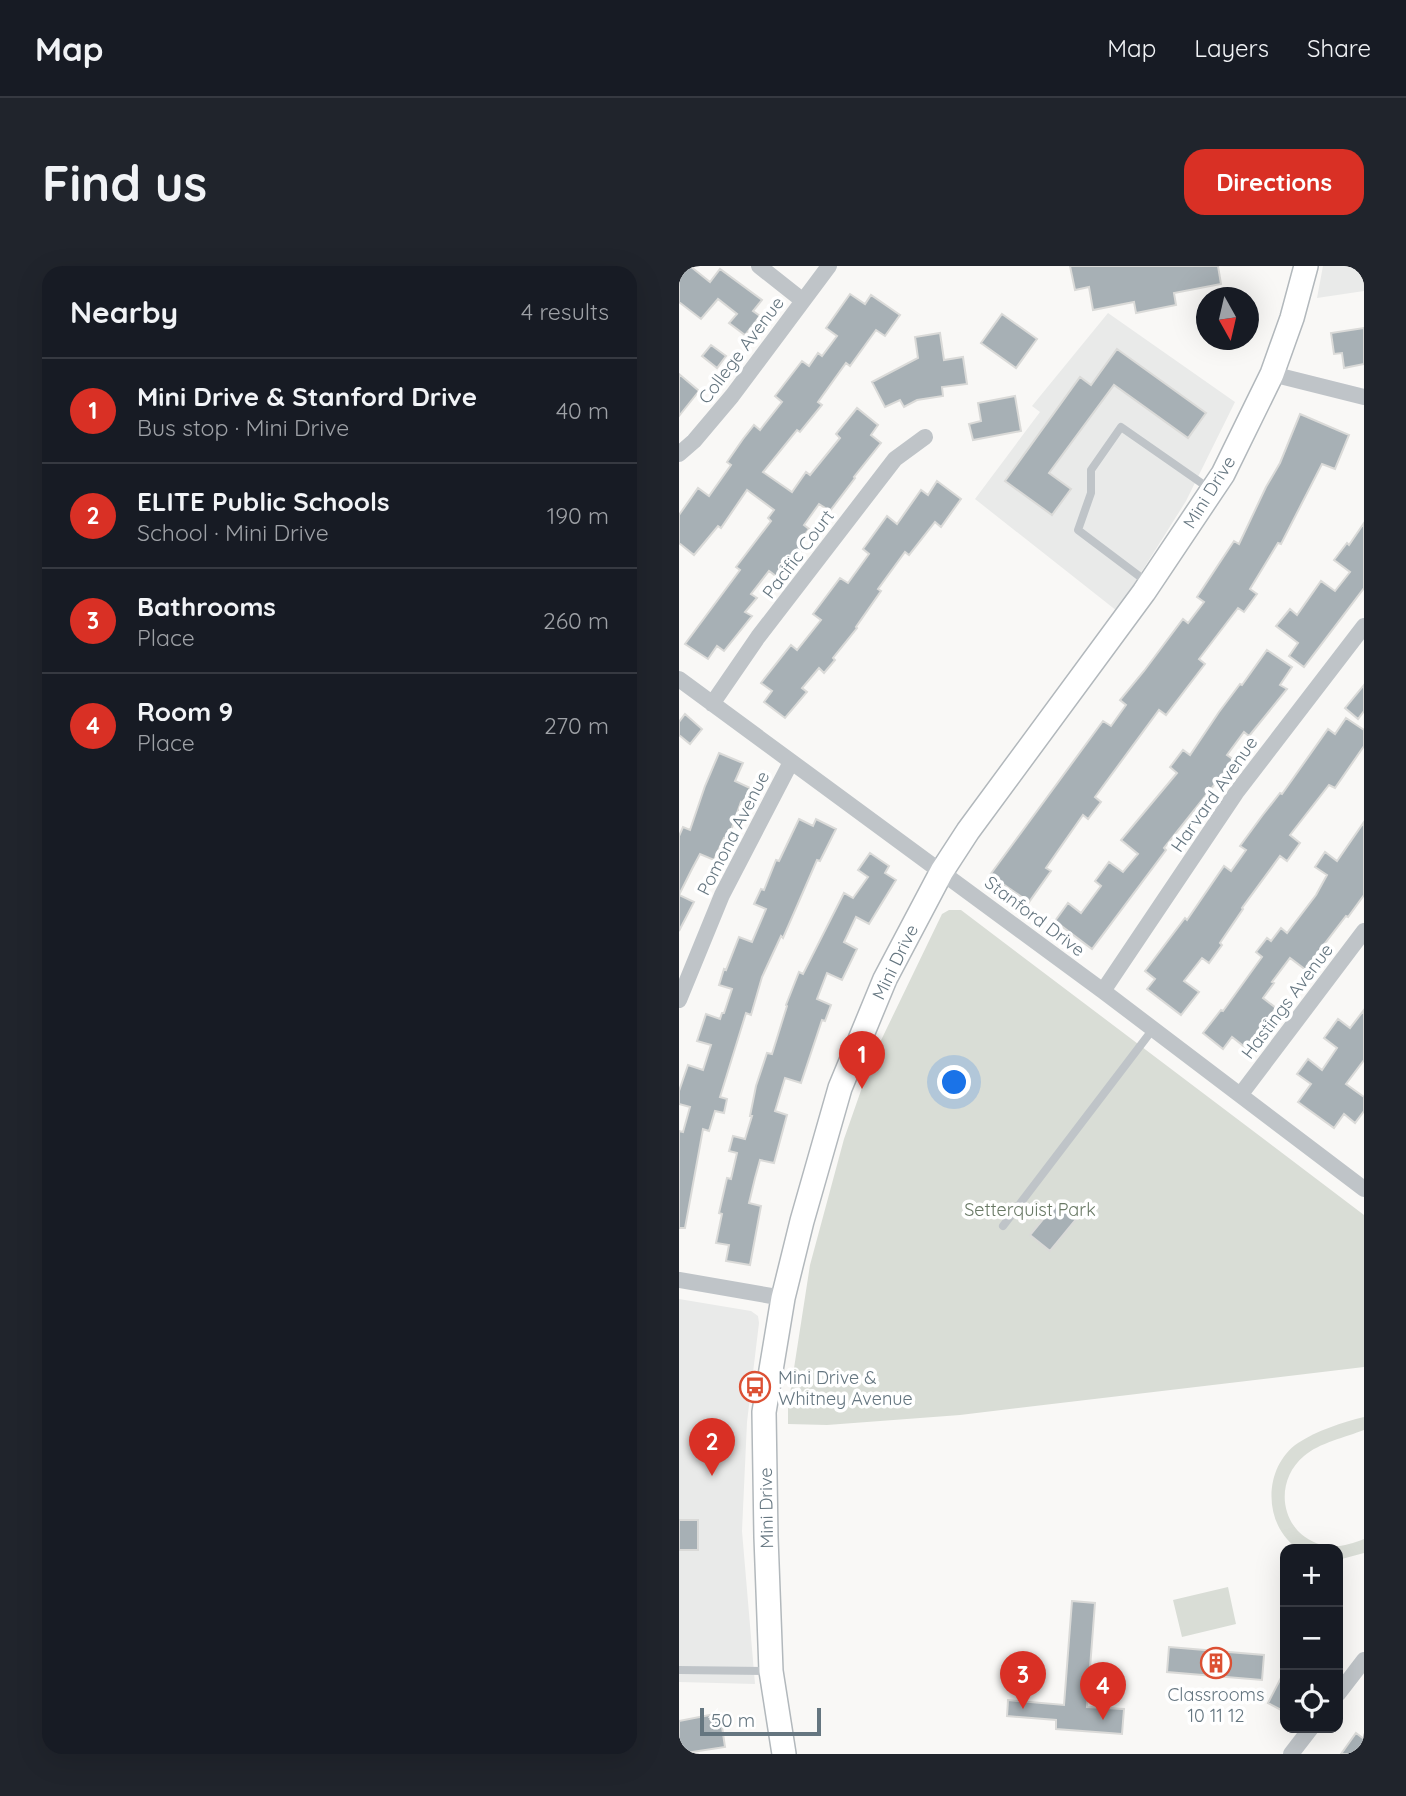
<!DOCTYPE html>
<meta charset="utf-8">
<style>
body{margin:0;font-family:Quicksand,sans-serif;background:#20242c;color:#f1f3f6}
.controls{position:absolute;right:21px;bottom:21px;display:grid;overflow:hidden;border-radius:14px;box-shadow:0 7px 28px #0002}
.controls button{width:63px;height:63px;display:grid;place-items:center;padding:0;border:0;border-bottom:2px solid #363941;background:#171b24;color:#f1f3f6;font:35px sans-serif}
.compass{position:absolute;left:517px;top:21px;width:63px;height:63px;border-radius:50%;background:#171b24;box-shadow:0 7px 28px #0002;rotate:172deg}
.scale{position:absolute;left:21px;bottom:18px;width:121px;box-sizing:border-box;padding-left:7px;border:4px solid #657680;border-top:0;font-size:19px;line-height:24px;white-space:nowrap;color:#657680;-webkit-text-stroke:5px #fff;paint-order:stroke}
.you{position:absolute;left:276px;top:817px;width:24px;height:24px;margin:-18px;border:5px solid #fff;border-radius:50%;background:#1a73e8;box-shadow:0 0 0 10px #1a73e833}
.badge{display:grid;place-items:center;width:46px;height:46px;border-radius:50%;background:#d93025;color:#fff;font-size:23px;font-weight:700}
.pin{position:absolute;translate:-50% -58px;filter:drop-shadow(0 2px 4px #0008)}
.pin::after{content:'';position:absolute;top:37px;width:24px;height:21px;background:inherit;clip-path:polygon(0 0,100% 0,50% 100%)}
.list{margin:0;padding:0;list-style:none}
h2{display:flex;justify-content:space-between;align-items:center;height:91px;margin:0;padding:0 28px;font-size:30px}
h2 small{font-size:23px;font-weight:400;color:#9ea1a6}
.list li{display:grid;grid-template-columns:46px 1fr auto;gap:21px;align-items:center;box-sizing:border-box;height:105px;padding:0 28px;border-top:2px solid #363941}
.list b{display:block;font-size:26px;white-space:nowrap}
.list p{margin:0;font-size:23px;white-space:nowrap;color:#9ea1a6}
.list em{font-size:23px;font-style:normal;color:#9ea1a6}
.icon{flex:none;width:38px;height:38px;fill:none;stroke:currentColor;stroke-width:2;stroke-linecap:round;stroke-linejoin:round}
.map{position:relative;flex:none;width:685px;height:1488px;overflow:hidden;border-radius:21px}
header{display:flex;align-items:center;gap:42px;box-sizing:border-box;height:98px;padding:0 35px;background:#171b24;border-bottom:2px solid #363941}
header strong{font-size:33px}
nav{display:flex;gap:38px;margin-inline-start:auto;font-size:24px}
.intro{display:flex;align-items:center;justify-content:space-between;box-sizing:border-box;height:168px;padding:0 42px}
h1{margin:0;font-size:49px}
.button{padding:18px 32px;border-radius:21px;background:#d93025;color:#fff;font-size:24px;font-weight:700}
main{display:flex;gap:42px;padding:0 42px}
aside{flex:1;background:#171b24;border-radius:21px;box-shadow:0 7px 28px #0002}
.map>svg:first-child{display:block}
.built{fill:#e9eae9}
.green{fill:#d9ddd6}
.building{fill:#a7b0b5;stroke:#dadad8;stroke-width:2}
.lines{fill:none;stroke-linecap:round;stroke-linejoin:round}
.secondary-casing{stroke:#b2b8bc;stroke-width:26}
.lane{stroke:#bfc4c8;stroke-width:8}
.street{stroke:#bfc4c8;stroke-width:16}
.secondary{stroke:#fff;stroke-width:23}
.labels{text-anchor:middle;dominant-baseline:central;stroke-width:7;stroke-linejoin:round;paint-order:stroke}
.street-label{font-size:18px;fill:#657680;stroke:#fff}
.park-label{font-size:18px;fill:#687864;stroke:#fff}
.poi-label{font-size:18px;fill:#657680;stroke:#fff;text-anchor:start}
</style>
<header>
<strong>Map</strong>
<nav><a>Map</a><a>Layers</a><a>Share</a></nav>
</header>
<div class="intro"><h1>Find us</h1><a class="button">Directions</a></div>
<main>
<aside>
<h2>Nearby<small>4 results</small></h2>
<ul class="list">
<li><span class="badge">1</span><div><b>Mini Drive &amp; Stanford Drive</b><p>Bus stop · Mini Drive</p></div><em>40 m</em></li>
<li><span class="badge">2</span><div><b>ELITE Public Schools</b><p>School · Mini Drive</p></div><em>190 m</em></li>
<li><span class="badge">3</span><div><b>Bathrooms</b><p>Place</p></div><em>260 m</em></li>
<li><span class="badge">4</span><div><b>Room 9</b><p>Place</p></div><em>270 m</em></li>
</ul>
</aside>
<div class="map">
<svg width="685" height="1488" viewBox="0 0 685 1488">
<rect width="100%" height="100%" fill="#f9f8f6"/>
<path class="built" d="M 644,0 L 685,0 L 685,25 L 638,32 Z
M 429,47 L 556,136 L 507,235 L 438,345 L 296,233 L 361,146 L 353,140 Z
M 0,1033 L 72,1045 L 79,1050 L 80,1057 L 68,1156 L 63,1265 L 76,1418 L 0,1416 Z"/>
<path class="green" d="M 270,644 L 282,644 L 685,949 L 685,1101 L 281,1149 L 148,1159 L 109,1158 L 109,1141 L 131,999 L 165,873 L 193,793 L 263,648 Z
M 685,1151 L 685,1164 C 667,1171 640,1177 625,1190 C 593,1217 602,1268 643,1279 C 658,1283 672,1278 685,1273 L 685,1287 L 659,1294 L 659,1283 C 648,1283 631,1286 621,1283 C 616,1281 611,1277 608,1273 C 584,1246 588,1198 619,1177 C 637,1165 664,1156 685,1151 Z
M 549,1321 L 557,1358 L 503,1371 L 494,1334 Z"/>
<path class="building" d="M 0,0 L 11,0 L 31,16 L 41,3 L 83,34 L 74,45 L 81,50 L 66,69 L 50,57 L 58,48 L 39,33 L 22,53 L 0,36 Z
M 391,0 L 539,0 L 542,18 L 495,27 L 497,39 L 457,47 L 455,36 L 414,44 L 410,21 L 396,24 Z
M 171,28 L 186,38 L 192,29 L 221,49 L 206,70 L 197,64 L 171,100 L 167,97 L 139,136 L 143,139 L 121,166 L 118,164 L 84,206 L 113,226 L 127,206 L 131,209 L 161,172 L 157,168 L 178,142 L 199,159 L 192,169 L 202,177 L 175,211 L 176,212 L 151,245 L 140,238 L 125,259 L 130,263 L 120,276 L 125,280 L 101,313 L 90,305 L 72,328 L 78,332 L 66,346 L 73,350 L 45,385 L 38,380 L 29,393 L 6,378 L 61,304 L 57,301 L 92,255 L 89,252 L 95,244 L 68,224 L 42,262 L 39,260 L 15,289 L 0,277 L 0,249 L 19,222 L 30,230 L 52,199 L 48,196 L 64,173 L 75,159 L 81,164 L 103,136 L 96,130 L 123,95 L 130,100 L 139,87 L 143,90 L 158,70 L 147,62 Z
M 323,48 L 358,73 L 337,102 L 302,77 Z
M 685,62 L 685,98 L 665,102 L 663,87 L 655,88 L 652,67 Z
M 261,67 L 265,94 L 284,91 L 288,118 L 263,121 L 264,130 L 238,134 L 225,141 L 221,134 L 206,141 L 193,116 L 239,92 L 236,71 Z
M 32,79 L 47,90 L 38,102 L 23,90 Z
M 438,83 L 527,147 L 509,172 L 435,119 L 370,207 L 392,223 L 373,249 L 326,215 L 401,111 L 412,119 Z
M 0,108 L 20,125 L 0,150 Z
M 336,130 L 342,165 L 294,174 L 290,158 L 302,155 L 299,137 Z
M 621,148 L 670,169 L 656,203 L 643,198 L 602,278 L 599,277 L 571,323 L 578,328 L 565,346 L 559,342 L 520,393 L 526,398 L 487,449 L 480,444 L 416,531 L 422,536 L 409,553 L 404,549 L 367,602 L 372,605 L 350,636 L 311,609 L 424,455 L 432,460 L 447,439 L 441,434 L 465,405 L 504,353 L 509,357 L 525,336 L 518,331 L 555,275 L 560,278 L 587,221 L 601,197 Z
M 258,215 L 282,233 L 262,261 L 256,256 L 230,289 L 226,286 L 199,323 L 202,325 L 177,361 L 178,362 L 154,392 L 156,394 L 145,407 L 140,402 L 123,422 L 128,426 L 106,452 L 85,436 L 93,425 L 82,417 L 112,379 L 118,384 L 142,354 L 134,348 L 161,312 L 169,317 L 190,288 L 184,283 L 208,250 L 218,258 L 242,224 L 249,229 Z
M 685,257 L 685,322 L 625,401 L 610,390 L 619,377 L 597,360 L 611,343 L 618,349 L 642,315 L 656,325 L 671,306 L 655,294 L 668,277 L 670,279 Z
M 588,384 L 613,401 L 601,419 L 608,423 L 570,470 L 565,466 L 548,489 L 555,494 L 485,582 L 487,584 L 413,683 L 376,655 L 389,637 L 402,647 L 422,620 L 416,615 L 430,596 L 444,606 L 459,588 L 442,574 L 498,507 L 491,501 L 504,484 L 511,489 L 540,446 L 561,418 L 563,419 Z
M 685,419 L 685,445 L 679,453 L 666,442 Z
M 6,448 L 23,463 L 11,478 L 0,469 L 0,456 Z
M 667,452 L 685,464 L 685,480 L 656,522 L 650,519 L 611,569 L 621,577 L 608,595 L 601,590 L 563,642 L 564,643 L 541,677 L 543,679 L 530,697 L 523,692 L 505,715 L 520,726 L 502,749 L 468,723 L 476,713 L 466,705 L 506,652 L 508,654 L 545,600 L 552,605 L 567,584 L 561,580 L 583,550 L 601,527 L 603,528 L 649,463 L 656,468 Z
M 40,487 L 64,497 L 56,515 L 71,522 L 64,537 L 62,536 L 49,573 L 45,572 L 35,594 L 21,588 L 13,603 L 0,629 L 15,636 L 0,665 L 0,570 L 4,561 L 11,564 L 26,520 Z
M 120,553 L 134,560 L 137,553 L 157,563 L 141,595 L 138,594 L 104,672 L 102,670 L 83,711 L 72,749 L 67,747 L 41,831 L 48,833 L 45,847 L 36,845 L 30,865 L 24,863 L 6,962 L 0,962 L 0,865 L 4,866 L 11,841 L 0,838 L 0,825 L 9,799 L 24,804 L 32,779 L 18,775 L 27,748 L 41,753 L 43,747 L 45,747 L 53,723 L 40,719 L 45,703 L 47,704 L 60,671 L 73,676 L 87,643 L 75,638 L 82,623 L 85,624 L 97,594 L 100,595 Z
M 685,556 L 685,629 L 669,651 L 667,650 L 637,689 L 638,690 L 627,704 L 611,692 L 593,716 L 595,717 L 584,732 L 597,742 L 567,782 L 553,771 L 544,783 L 524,767 L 542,744 L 544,745 L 583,691 L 577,686 L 588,672 L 592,675 L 602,662 L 608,667 L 637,629 L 648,609 L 636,601 L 646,586 L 658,595 Z
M 191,587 L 210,600 L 206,607 L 217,614 L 190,658 L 177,651 L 165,676 L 178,683 L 163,714 L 148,707 L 138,733 L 152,739 L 146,755 L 143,754 L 122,817 L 106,812 L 96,845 L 108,849 L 95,897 L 81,894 L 76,912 L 70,937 L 82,940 L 71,999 L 47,995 L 50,979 L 37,977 L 43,948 L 40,947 L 48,912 L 52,913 L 58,887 L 50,885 L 54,870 L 66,873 L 73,850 L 71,850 L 77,820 L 88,787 L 93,788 L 108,740 L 107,739 L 120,706 L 124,708 L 165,627 L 174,632 L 189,611 L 179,604 Z
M 685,744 L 685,794 L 667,818 L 685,831 L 685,845 L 676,857 L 665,848 L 655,862 L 619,836 L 632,818 L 618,808 L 629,793 L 643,804 L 658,782 L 645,772 L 659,753 L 671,762 Z
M 379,935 L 399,951 L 371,985 L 351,969 Z
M 0,1254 L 19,1254 L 19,1284 L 0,1284 Z
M 393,1335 L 416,1337 L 408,1441 L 445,1443 L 443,1468 L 377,1463 L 377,1454 L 328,1450 L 329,1434 L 385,1439 Z
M 490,1381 L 585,1389 L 583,1414 L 488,1406 Z
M 606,1404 L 606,1446 L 589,1437 Z
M 41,1447 L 46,1481 L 0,1488 L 0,1455 Z
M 677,1467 L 685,1473 L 685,1488 L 662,1488 Z"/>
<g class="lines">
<g class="secondary-casing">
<path id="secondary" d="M 105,1488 L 92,1405 L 87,1271 L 85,1146 L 104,1032 L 123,955 L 161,822 L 206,713 L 263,605 L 289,565 L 465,326 L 544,208 L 593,108 L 613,52 L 627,0"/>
</g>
<path class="lane" d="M 468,316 L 399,264 L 412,227 L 412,204 L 442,161 L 531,223
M 324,960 L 474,763
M 0,1404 L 89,1405"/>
<path class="street" d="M 80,0 L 123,34
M 593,108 L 685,131
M 0,188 L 15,175 L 53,130 L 150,0
M 0,413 L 424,725 L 685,923
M 33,438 L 79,371 L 216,193 L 246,171
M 424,725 L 557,527 L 685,360
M 0,734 L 43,629 L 112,496
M 562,828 L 685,665
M 0,1014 L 104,1032
M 659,1428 L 685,1394
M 612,1488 L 632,1462"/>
<use href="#secondary" class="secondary"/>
</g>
<defs>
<g id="bus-ring" transform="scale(1.575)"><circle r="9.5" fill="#fff" stroke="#dc5033" stroke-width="1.5"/><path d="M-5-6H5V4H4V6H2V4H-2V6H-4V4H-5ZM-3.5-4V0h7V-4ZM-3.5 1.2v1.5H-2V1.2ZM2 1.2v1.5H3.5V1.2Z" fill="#dc5033"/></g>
<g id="building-ring" transform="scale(1.575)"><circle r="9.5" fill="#fff" stroke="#dc5033" stroke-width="1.5"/><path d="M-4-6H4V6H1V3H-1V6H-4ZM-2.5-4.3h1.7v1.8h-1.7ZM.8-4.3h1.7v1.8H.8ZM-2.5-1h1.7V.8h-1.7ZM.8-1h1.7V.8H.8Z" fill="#dc5033"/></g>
</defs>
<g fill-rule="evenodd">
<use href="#bus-ring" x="76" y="1121"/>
<use href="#building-ring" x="537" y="1397"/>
</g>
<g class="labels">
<g class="street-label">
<text transform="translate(62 84) rotate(-53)">College Avenue</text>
<text transform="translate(530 226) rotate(-58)">Mini Drive</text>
<text transform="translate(119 288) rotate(-53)">Pacific Court</text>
<text transform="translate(535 528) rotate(-55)">Harvard Avenue</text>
<text transform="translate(54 567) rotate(-63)">Pomona Avenue</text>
<text transform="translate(356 650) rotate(37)">Stanford Drive</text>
<text transform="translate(216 696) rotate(-64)">Mini Drive</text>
<text transform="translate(608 735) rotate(-53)">Hastings Avenue</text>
<text transform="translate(87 1242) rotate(-91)">Mini Drive</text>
</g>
<g class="park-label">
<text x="351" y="943">Setterquist Park</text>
</g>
<g class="poi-label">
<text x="99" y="1111">Mini Drive &amp;<tspan x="99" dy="21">Whitney Avenue</tspan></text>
<text x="537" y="1428" text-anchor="middle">Classrooms<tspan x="537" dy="21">10 11 12</tspan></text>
</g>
</g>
</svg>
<div class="controls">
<button>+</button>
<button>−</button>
<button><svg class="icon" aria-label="locate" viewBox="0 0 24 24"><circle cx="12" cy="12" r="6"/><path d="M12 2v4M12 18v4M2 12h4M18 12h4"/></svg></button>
</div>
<svg class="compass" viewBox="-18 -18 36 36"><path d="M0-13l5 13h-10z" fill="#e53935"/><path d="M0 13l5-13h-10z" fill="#9ea1a6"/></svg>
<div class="scale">50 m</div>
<div class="you"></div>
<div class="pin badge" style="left:183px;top:823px">1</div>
<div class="pin badge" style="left:33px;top:1210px">2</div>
<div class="pin badge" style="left:344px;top:1443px">3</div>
<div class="pin badge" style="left:424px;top:1454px">4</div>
</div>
</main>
